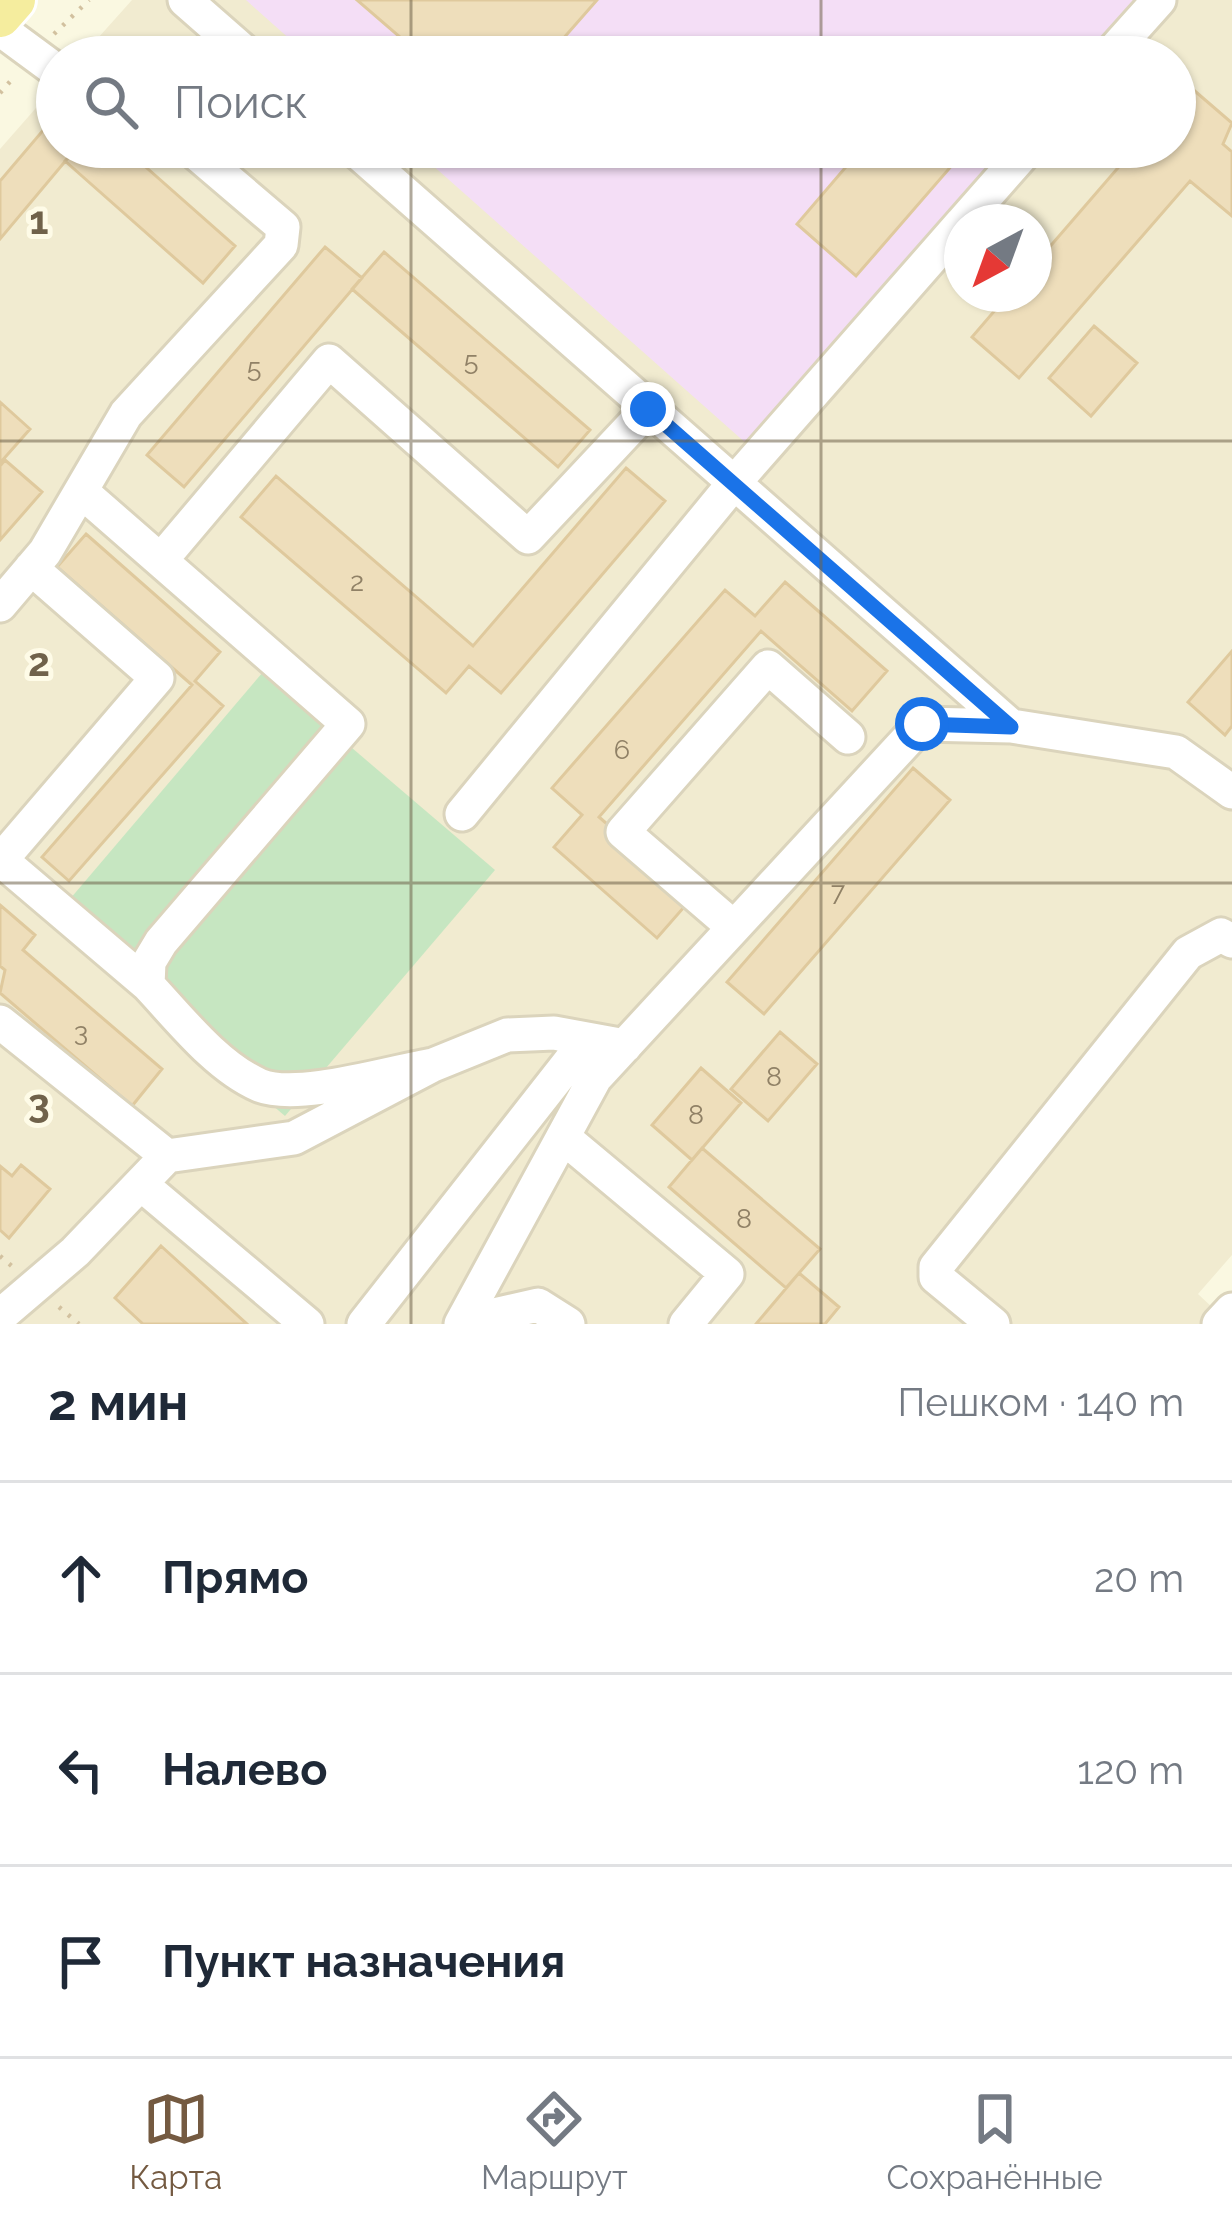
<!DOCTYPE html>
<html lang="ru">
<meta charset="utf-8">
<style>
body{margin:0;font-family:Raleway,sans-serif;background:#f6f6f7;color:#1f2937}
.compass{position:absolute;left:944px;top:204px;width:108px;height:108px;border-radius:50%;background:#fff;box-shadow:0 3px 9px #0004;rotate:221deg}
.stop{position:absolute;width:36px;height:36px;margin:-27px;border:9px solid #1a73e8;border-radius:50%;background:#fff}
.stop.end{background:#1a73e8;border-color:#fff;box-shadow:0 3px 12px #0008}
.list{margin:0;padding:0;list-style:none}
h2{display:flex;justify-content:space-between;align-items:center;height:156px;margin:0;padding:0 48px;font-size:51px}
h2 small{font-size:39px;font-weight:400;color:#747a83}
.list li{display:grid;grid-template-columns:78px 1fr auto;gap:36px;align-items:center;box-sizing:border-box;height:192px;padding:0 48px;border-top:3px solid #e0e1e3}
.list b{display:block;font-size:45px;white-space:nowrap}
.list em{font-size:39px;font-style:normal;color:#747a83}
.icon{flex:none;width:66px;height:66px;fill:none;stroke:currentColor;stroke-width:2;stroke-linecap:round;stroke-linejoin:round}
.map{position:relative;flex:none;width:1232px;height:1324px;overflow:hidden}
.search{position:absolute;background:#fff;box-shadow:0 3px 9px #0004;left:36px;right:36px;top:36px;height:132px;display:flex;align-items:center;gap:30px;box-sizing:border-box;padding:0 42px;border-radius:66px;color:#747a83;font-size:45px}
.sheet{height:732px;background:#fff}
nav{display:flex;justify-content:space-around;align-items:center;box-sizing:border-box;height:168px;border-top:3px solid #e0e1e3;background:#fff;font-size:33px;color:#747a83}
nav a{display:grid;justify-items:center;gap:6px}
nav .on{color:#745a41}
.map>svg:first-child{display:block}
.residential{fill:#f1ebd0;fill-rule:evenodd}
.education{fill:#f4def6}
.park{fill:#c6e6c1}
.building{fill:#eedebb;stroke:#dfc99d;stroke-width:3}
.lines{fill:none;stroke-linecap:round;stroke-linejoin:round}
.minor-casing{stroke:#dbd4bc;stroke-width:39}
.major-casing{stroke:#fff;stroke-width:48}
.path{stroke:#d2c19f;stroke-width:4.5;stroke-dasharray:3 9;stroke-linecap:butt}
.minor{stroke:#fff;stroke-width:33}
.major{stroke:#f5ed9e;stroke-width:42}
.route{stroke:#1a73e8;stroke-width:15}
.grid{fill:none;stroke:#70624a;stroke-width:3;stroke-opacity:0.55}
.labels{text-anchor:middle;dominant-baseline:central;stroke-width:10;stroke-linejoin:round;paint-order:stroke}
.number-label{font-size:27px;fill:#908166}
.grid-label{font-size:39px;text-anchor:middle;font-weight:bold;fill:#70624a;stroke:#fefbe7;stroke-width:10;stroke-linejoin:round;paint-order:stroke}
</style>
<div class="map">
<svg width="1232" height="1324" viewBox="0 0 1232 1324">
<rect width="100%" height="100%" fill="#faf8e1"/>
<path class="residential" d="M 132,0 L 1232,0 L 1232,1255 L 1198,1294 L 1230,1324 L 0,1324 L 0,149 L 57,84 L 57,147 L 1175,147 L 1175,57 L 81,57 ZM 962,222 L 1034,222 L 1034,294 L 962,294 Z"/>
<path class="education" d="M 246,0 L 1142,0 L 1092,57 L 310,57 Z
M 412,147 L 1012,147 L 748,445 Z"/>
<path class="park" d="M 263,672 L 495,870 L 285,1116 L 53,919 Z"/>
<path class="building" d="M 357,0 L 597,0 L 547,57 L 423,57 Z
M 1189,86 L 1232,123 L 1223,144 L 1232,152 L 1232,216 L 1190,181 L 1019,378 L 972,337 L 1009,294 L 1034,294 L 1034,265 L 1136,147 L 1175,147 L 1175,102 Z
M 45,128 L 57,138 L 57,147 L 73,152 L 0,239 L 0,181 Z
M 78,147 L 123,147 L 235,246 L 203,283 L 65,161 Z
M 863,147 L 952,147 L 961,155 L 856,276 L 797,224 Z
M 325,247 L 362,278 L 184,487 L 147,455 Z
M 384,252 L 590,430 L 558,467 L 352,289 Z
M 1094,326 L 1137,363 L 1091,416 L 1049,378 Z
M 0,402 L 30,429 L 0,463 Z
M 5,460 L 42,492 L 0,540 L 0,466 Z
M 626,468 L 665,501 L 501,693 L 469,666 L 446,693 L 241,517 L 276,476 L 473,646 Z
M 86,534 L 220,652 L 195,681 L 223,706 L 69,881 L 42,857 L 192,685 L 57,567 Z
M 785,582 L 887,671 L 852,711 L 761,631 L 599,817 L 692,898 L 657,938 L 554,847 L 582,815 L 552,788 L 725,590 L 755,616 Z
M 1232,651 L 1232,726 L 1225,735 L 1188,702 Z
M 913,768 L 950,800 L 764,1014 L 727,982 Z
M 0,905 L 35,935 L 23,950 L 162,1069 L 132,1106 L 0,993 L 5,970 L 0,966 Z
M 780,1032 L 817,1064 L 768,1121 L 731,1089 Z
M 701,1068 L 741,1103 L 692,1160 L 652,1125 Z
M 702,1148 L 820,1249 L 786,1288 L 669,1187 Z
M 21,1165 L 50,1189 L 9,1238 L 0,1230 L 0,1166 L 12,1176 Z
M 161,1246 L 247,1324 L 143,1324 L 115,1298 Z
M 799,1273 L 839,1307 L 825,1324 L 756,1324 Z"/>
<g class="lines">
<g class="minor-casing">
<path id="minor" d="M 185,0 L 250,57
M 0,29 L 57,71
M 1108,57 L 1159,0
M 352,147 L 1011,726
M 963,222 L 1029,147
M 82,492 L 348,724 L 161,942 L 149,962 L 148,985 C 179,1018 216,1066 259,1085 C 297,1101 391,1072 433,1065
M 161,560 L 329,361 L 528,537 L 648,409
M 0,605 L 45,552 L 126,414 L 281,245 L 283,227 L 189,147
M 462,814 L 734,483 L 962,223
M 0,859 L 148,985
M 1,860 L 157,678 L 31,568
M 731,925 L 623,832 L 768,667 L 848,737
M 0,1022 L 167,1156
M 563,1137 L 727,1274 L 686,1324
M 142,1185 L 307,1324
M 0,1316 L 75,1252 L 167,1156 L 294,1138 L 433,1065 L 507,1035 L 554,1033 L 625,1046
M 463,1322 L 538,1305 L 568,1324
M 364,1324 L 586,1041
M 461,1324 L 595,1078 L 922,724 L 1011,726 L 1176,752 L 1232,792
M 993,1324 L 936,1277 L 936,1267 L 1188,953 L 1221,935 L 1232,941
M 1219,1324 L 1232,1310"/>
</g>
<g class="major-casing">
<path id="major" d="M 0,16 L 14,0"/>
</g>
<path class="path" d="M 54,34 L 89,0
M 0,93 L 14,77
M 0,1256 L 14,1268
M 59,1307 L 79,1324"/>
<use href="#minor" class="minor"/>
<use href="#major" class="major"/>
</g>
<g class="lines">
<path class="route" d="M 648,409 L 1011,727 L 922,724"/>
</g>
<path class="grid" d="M 411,0 L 411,57M 821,0 L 821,57M 411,147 L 411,1324M 821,147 L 821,1324M 0,441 L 1232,441M 0,883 L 1232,883"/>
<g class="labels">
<g class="number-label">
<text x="471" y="360">5</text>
<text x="254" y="367">5</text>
<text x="357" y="581">2</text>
<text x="622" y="749">6</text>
<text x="838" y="891">7</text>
<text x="81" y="1031">3</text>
<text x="774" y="1076">8</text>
<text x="696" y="1114">8</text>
<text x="744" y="1218">8</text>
</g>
</g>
<g class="grid-label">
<text x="39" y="234">1</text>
<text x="39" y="676">2</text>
<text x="39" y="1117">3</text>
</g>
</svg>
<svg class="compass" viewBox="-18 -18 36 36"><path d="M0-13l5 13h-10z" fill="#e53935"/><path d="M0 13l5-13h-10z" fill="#747a83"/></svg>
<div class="stop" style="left:922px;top:724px"></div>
<div class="stop end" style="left:648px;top:409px"></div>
<div class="search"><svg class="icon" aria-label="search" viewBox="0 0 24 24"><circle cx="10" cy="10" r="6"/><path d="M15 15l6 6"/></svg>Поиск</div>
</div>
<section class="sheet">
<h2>2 мин<small>Пешком · 140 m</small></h2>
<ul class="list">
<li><svg class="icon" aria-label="ahead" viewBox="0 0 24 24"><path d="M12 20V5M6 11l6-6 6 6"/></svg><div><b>Прямо</b></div><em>20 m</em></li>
<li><svg class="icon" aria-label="left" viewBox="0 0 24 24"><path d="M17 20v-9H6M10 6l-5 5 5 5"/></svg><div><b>Налево</b></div><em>120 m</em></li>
<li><svg class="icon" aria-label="arrive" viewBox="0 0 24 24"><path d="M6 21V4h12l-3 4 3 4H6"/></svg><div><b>Пункт назначения</b></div></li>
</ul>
</section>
<nav>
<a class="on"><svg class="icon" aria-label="map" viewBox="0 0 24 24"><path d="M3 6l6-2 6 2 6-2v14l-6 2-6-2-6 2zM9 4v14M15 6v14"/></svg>Карта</a>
<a><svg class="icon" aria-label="directions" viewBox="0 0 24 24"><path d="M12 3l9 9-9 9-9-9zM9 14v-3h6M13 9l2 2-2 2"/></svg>Маршрут</a>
<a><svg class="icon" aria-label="saved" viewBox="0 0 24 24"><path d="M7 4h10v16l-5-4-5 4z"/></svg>Сохранённые</a>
</nav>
